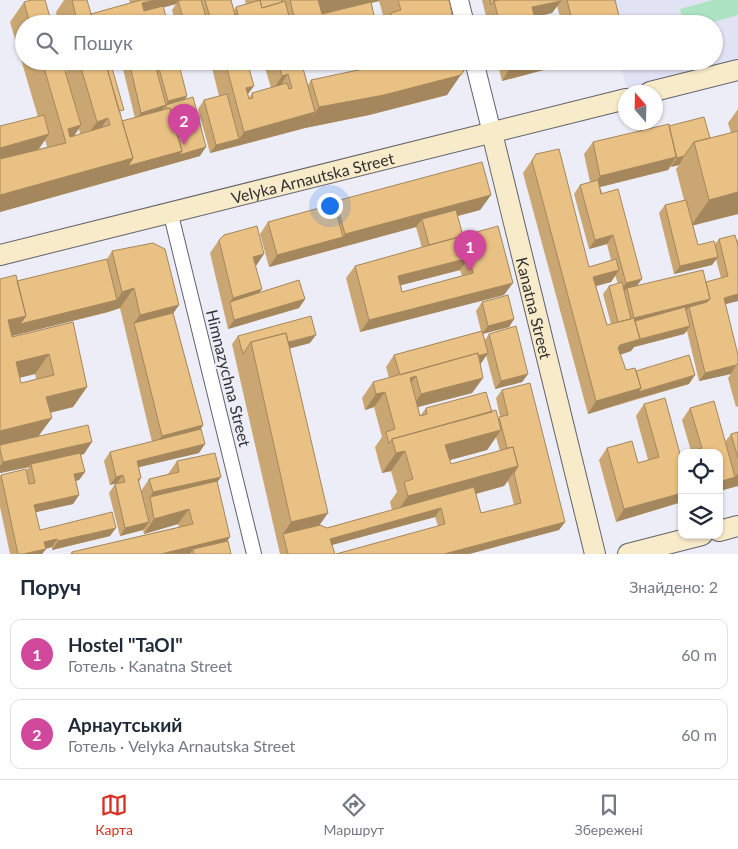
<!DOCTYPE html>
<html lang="uk">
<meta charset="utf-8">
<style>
body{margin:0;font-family:Lato,sans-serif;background:#f2f2f3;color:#1f2937}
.controls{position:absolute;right:15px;bottom:15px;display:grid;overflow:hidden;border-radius:10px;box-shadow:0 1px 4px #0004}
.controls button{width:45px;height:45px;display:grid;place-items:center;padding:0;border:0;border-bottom:1px solid #e0e1e3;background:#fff;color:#1f2937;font:25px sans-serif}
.compass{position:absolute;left:618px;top:85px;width:45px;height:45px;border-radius:50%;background:#fff;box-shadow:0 1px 4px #0004;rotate:340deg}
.you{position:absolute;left:329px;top:205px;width:18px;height:18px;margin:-12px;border:4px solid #fff;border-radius:50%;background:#1a73e8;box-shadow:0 0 0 8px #1a73e833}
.badge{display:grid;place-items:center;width:32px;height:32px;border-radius:50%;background:#d93025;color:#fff;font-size:16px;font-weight:700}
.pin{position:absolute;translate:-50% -41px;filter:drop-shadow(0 1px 2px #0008)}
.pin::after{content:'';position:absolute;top:26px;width:18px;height:15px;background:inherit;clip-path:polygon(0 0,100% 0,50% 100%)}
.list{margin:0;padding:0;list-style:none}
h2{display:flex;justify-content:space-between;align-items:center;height:65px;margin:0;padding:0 20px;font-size:21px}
h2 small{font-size:16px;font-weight:400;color:#747a83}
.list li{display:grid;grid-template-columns:32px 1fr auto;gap:15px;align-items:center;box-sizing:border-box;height:70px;margin:0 10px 10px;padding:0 10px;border:1px solid #e0e1e3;border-radius:10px}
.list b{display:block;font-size:19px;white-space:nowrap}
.list p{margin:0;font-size:16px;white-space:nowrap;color:#747a83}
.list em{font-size:16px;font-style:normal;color:#747a83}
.icon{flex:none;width:28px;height:28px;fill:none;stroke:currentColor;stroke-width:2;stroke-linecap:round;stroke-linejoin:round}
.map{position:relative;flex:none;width:738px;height:554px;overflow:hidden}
.search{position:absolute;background:#fff;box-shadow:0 1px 4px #0004;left:15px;right:15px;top:15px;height:55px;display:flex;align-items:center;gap:12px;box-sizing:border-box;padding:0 18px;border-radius:28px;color:#747a83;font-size:19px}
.sheet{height:225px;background:#fff}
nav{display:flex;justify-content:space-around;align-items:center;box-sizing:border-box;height:70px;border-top:1px solid #e0e1e3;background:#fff;font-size:14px;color:#747a83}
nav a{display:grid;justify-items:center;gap:2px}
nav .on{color:#d93025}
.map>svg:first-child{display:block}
.built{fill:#e1e2f3}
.green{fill:#ade3c2}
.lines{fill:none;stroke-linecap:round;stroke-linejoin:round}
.minor-casing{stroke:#62626b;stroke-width:16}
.tertiary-casing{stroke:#62626b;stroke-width:20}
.secondary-casing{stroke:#62626b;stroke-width:22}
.minor{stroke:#fff;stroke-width:14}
.tertiary{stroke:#fff;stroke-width:18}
.secondary{stroke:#f8ebc9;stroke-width:20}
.wall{fill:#c9a672;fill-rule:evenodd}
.shaded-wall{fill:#a4875c}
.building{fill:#eac184;stroke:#a4875c;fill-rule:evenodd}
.labels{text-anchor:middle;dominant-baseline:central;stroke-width:4.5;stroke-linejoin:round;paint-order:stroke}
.street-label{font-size:16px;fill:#313135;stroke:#ededf7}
</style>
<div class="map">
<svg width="738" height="554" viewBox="0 0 738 554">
<rect width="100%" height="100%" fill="#ededf7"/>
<path class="built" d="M 603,0 L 738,0 L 738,65 L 636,92 L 628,92 L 619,61 L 714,61 L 714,24 L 609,24 Z"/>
<path class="green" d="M 713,0 L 738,0 L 738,15 L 706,24 L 683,24 L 680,9 Z"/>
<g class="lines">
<g class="minor-casing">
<path id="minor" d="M 170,211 L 254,554"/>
</g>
<g class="tertiary-casing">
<path id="tertiary" d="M 459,0 L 465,24
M 474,61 L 492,133"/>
</g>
<g class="secondary-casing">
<g id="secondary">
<path d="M 650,92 L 738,70"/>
<path id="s1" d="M 492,133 L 595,554"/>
<path id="s2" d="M 0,255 L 626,99"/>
<path d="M 719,531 L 738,526"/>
<path d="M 628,554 L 702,535"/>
</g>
</g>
<use href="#minor" class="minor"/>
<use href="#tertiary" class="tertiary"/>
<use href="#secondary" class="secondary"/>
</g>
<path class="wall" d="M 64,0 L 87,0 L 91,14 L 130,3 L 129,0 L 231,0 L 234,10 L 236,7 L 246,4 L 245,0 L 449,0 L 454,24 L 383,24 L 385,22 L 379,1 L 371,3 L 375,20 L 372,24 L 176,24 L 172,10 L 176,4 L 163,7 L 58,22 L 56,12 Z
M 482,0 L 615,0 L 621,24 L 562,24 L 557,6 L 552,13 L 534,17 L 532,24 L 488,24 Z
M 24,2 L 52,24 L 24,24 L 24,61 L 110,61 L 122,121 L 135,118 L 121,61 L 178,61 L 187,96 L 185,100 L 200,156 L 0,212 L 38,117 L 10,22 ZM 70,66 L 65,73 L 64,68 ZM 79,129 L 80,134 L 74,136 ZM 45,140 L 47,147 L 39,149 Z
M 188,61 L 247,61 L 248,94 L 249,98 L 252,93 L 271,88 L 263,61 L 301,61 L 308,85 L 311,80 L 362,69 L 368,61 L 463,61 L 447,95 L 369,115 L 305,128 L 210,153 L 198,109 L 204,100 L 219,96 L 211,64 L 190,70 Z
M 497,61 L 577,61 L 502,81 Z
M 738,109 L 738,214 L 693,225 L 698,245 L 715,244 L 719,239 L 737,241 L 738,239 L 738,301 L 725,304 L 738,355 L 738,406 L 736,407 L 728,378 L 731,374 L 699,381 L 687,331 L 684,334 L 634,347 L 631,351 L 620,355 L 626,370 L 636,371 L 689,384 L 588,414 L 523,173 L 536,154 L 589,267 L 611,260 L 607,244 L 589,249 L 574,194 L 580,185 L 590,182 L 584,154 L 593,142 L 669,126 L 710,138 L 731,133 L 728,123 ZM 679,165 L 676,169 L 684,200 L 665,205 L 659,213 L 674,274 L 712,265 L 716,259 L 721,278 L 706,282 L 637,286 L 600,187 L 668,170 L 671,166 L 671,167 ZM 615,275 L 618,284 L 609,286 L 603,294 L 611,324 L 607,325 L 596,286 L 611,282 Z
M 491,195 L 480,210 L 457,216 L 463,236 L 504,295 L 360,332 L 346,278 L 355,266 L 422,248 L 416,227 L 269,267 L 260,234 L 268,222 L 334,204 L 336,201 ZM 460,270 L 462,276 L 402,292 L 401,285 Z
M 219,240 L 256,266 L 259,293 L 305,299 L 299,308 L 228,329 L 210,253 Z
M 112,251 L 179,305 L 173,313 L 203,425 L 201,429 L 199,453 L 139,467 L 141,478 L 139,482 L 141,491 L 149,479 L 168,474 L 177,461 L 221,477 L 217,481 L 228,541 L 231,554 L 70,554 L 72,552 L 179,527 L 178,524 L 144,534 L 143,530 L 120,536 L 109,493 L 115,484 L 118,484 L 117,483 L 110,485 L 104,461 L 110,452 L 152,442 L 120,308 L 108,312 L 12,336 L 12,337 L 73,322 L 87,387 L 73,407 L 50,413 L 39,436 L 84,454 L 81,455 L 85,472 L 79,480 L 76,481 L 79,495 L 73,504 L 35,512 L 40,530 L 110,536 L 52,550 L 52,547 L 46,549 L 42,554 L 10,554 L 0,507 L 0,476 L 1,475 L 26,471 L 29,467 L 0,473 L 0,449 L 17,281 L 107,259 ZM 35,374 L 36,379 L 21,383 L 19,378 Z
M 482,302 L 514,319 L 509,327 L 483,334 L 485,340 L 489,334 L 528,374 L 522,382 L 495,389 L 486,355 L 480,364 L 483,378 L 472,393 L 418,407 L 420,416 L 426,408 L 492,412 L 498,419 L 500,417 L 496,398 L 502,390 L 565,522 L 559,530 L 469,554 L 336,554 L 438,526 L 435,517 L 332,545 L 335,554 L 280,554 L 232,344 L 238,336 L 310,343 L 290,348 L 320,525 L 327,528 L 392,510 L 390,502 L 397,492 L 391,471 L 382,473 L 378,459 L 375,447 L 382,437 L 374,407 L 365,410 L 362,398 L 373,382 L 389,378 L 386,367 L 394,355 L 481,331 L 476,311 ZM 496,437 L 500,451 L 451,464 L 450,460 L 487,450 ZM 508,481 L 514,505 L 481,513 L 476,494 L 504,486 Z
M 644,404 L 680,454 L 616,522 L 599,460 L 607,448 L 638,463 L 648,460 L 636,416 Z
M 690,408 L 725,442 L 731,434 L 738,432 L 738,486 L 719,491 L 691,451 L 682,420 Z"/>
<path class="shaded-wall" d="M 155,0 L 190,0 L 178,1 L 176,4 L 134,16 L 142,3 Z
M 318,0 L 380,0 L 379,1 L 304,20 Z
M 561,1 L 552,13 L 523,20 L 532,7 Z
M 535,19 L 532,24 L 523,24 L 525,22 Z
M 375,20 L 372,24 L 358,24 Z
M 49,61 L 73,61 L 70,66 L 45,74 Z
M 198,61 L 213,61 L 211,64 L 190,70 L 196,62 Z
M 538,61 L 577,61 L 502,81 L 510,68 Z
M 465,69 L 447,95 L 369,115 L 305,128 L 319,107 Z
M 288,74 L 277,90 L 272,91 L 282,76 Z
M 254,86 L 243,101 L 235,103 L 246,88 Z
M 187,96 L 179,108 L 166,105 L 160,113 L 135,121 L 141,113 L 166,105 L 168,101 Z
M 315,112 L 305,128 L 210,153 L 216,145 L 239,139 L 244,132 Z
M 108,118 L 94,138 L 82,142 L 97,122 Z
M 81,125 L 67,146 L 66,143 L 68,129 Z
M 49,134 L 35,154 L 0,164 L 0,148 Z
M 206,147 L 200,156 L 0,212 L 0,195 L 133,158 Z
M 684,156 L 679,165 L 671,167 L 677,158 Z
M 676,157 L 668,170 L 592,189 L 600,176 Z
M 738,192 L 738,214 L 691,226 L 709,200 Z
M 491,195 L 480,210 L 424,225 L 422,219 L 416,227 L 269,267 L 277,255 L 343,237 L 345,234 Z
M 613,235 L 607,244 L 589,249 L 595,240 Z
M 264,254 L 256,266 L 253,257 Z
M 718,257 L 712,265 L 674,274 L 680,266 Z
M 469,258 L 460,270 L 390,288 L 398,276 Z
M 619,270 L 611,282 L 585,289 L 593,277 Z
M 642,279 L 636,287 L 627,288 L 626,290 L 620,292 L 626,283 Z
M 513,283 L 504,295 L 360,332 L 369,320 Z
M 134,288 L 120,308 L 108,312 L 0,339 L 8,320 L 26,316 L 117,300 L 122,292 Z
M 262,289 L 253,301 L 230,302 L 233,298 Z
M 738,294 L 738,301 L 718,306 L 724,298 Z
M 305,299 L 299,308 L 228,329 L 234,320 Z
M 710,299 L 701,311 L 689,307 L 683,315 L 633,328 L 634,318 Z
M 179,305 L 165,325 L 134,323 L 140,315 Z
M 514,319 L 509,327 L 482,334 L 488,326 Z
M 690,326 L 684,334 L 634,347 L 631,351 L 612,357 L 620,345 Z
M 316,335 L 310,343 L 255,358 L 253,351 Z
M 488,353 L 480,365 L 416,376 L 405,391 L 401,377 Z
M 49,354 L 35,374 L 1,382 L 16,362 Z
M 736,365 L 731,374 L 699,381 L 705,373 Z
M 528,374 L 522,382 L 495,389 L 501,381 Z
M 695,375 L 689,384 L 632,400 L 638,392 Z
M 483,378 L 472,393 L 410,409 L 421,394 Z
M 87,387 L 73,407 L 32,417 L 46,397 Z
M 641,388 L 632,400 L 588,414 L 596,401 Z
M 385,392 L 374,407 L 365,410 L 376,394 Z
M 52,418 L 37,438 L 0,447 L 0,431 Z
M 203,425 L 195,438 L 153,448 L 162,436 Z
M 501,430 L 487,450 L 431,465 L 445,445 Z
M 92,442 L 84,454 L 31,466 L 31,464 L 29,467 L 0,473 L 0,466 L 3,462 Z
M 205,444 L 199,453 L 131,469 L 137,461 Z
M 405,451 L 391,471 L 382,473 L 396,453 Z
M 518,466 L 504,486 L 394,516 L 408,496 Z
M 85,472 L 79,480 L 68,482 L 74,474 Z
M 738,473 L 738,486 L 719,491 L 719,482 L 735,477 Z
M 123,475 L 117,483 L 110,485 L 116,477 Z
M 221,477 L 206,497 L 150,497 L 153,492 Z
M 682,493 L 682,502 L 616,522 L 624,509 Z
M 79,495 L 73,504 L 28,514 L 34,505 Z
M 441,508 L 435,517 L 324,547 L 330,539 Z
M 189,509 L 178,524 L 144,534 L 154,519 Z
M 328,513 L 314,533 L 283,534 L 291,522 Z
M 149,522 L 143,530 L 120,536 L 125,528 Z
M 565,522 L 559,530 L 469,554 L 444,554 Z
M 116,528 L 110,536 L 52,550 L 58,541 Z
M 230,537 L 219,553 L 193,549 L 190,554 L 161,554 Z
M 57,539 L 52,547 L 38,550 L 44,542 Z
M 46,549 L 42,554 L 23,554 Z"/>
<path class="building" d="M 31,0 L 45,0 L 52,24 L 30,24 L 24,2 Z
M 72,0 L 87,0 L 94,24 L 54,24 L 76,17 Z
M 141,0 L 155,0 L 142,3 L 144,11 L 163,6 L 168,24 L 94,24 L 91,14 Z
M 182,0 L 201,0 L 208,24 L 185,24 L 178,1 Z
M 205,0 L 231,0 L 235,15 L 214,21 L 212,24 Z
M 257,0 L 282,0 L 282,2 L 262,8 L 260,0 L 257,1 Z
M 260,0 L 262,8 L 285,1 L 291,24 L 215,24 L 214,21 L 238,14 L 236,7 Z
M 290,0 L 318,0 L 322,14 L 371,2 L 375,20 L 358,24 L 296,24 Z
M 398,0 L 449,0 L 454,24 L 393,24 L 391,13 L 401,10 Z
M 490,0 L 498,0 L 494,1 L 491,5 Z
M 498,0 L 561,0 L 561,1 L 532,7 L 535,19 L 525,22 L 525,24 L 500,24 L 494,1 Z
M 567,0 L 615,0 L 621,24 L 573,24 Z
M 42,61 L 55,61 L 55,63 L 62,61 L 81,125 L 68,129 L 70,137 L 110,125 L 108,118 L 97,122 L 79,61 L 105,61 L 133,158 L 0,195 L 0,159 L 66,143 Z
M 105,61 L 110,61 L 124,110 L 119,111 Z
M 129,61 L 154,61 L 166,105 L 141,113 Z
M 157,61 L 178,61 L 187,96 L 168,101 Z
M 225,61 L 247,61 L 254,86 L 246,88 L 249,99 L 253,98 L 252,93 L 287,83 L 289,89 L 292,88 L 288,74 L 282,76 L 278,61 L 301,61 L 315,112 L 244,132 Z
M 375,61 L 463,61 L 465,69 L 461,75 L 384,95 L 319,107 L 311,80 L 377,66 Z
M 508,61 L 538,61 L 510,68 Z
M 227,94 L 239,139 L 216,145 L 204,100 Z
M 193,97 L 206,147 L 179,155 L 182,151 L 170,108 L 167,109 L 166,105 Z
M 170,108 L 182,151 L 128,166 L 133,158 L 122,121 Z
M 44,115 L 49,134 L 0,148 L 0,126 Z
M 704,117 L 710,138 L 694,142 L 684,156 L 677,158 L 669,126 Z
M 669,124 L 676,157 L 600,176 L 593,142 Z
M 738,131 L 738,192 L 709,200 L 694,142 Z
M 559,149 L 589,267 L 616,259 L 619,270 L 593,277 L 607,325 L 634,318 L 640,339 L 620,345 L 618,348 L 626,370 L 635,368 L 641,388 L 596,401 L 532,161 L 536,154 Z
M 482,162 L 491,195 L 345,234 L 336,201 Z
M 598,180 L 601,194 L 618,189 L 642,279 L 626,283 L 613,235 L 595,240 L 580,185 Z
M 686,200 L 698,245 L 714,241 L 718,257 L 680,266 L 665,205 Z
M 334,204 L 343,237 L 277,255 L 268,222 Z
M 456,210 L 463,236 L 429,245 L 422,219 Z
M 257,226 L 264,254 L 253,257 L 262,289 L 233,298 L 219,240 L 224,235 Z
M 498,226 L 513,283 L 369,320 L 355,266 ZM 469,258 L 473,273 L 402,292 L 398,276 Z
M 735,235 L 738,246 L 738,294 L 724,298 L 738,355 L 738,363 L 736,365 L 705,373 L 689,307 L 707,302 L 710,299 L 706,282 L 728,276 L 719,239 Z
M 153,243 L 165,249 L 179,305 L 140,315 L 134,288 L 122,292 L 112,251 Z
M 107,259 L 117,300 L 20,324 L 26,316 L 17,281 Z
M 703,270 L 710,299 L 634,318 L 627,288 Z
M 16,275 L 26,316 L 8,320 L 12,337 L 73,322 L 87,387 L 46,397 L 52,418 L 0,431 L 0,279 ZM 49,354 L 54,375 L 21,383 L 16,362 Z
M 299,280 L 305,299 L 234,320 L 230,302 Z
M 622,282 L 631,319 L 618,322 L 609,286 Z
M 508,295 L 514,319 L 488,326 L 482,302 Z
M 685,307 L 690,326 L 640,339 L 635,321 Z
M 173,313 L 203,425 L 162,436 L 134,323 Z
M 311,316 L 316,335 L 288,342 L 286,333 L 251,342 L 243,354 L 238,336 Z
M 516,326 L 528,374 L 501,381 L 489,334 Z
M 482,331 L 488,353 L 478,356 L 478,353 L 400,375 L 394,355 Z
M 286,333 L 328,513 L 291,522 L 251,342 Z
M 478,353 L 483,378 L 421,394 L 416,376 L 410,378 L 420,416 L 427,414 L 426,408 L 486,392 L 492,412 L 392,439 L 389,444 L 386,432 L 395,429 L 385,392 L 376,394 L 373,382 Z
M 689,355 L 695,375 L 638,392 L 641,388 L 636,371 Z
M 530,383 L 565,522 L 444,554 L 336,554 L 445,524 L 441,508 L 330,539 L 335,554 L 288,554 L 283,534 L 320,525 L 327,528 L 474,487 L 481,513 L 521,503 L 514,473 L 518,466 L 513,447 L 507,448 L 499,417 L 508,415 L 502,390 Z
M 665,398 L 680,454 L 682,454 L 682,493 L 624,509 L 607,448 L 632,441 L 638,463 L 659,457 L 644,404 Z
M 714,401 L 735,477 L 719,482 L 719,453 L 686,453 L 702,448 L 690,408 Z
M 496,410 L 501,430 L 445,445 L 451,464 L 513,447 L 518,466 L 408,496 L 404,482 L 413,479 L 405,451 L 396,453 L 392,439 Z
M 88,425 L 92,442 L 3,462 L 0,449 L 0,445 Z
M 201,429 L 205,444 L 137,461 L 141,478 L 138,479 L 149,522 L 125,528 L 115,484 L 125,482 L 123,475 L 116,477 L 110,452 Z
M 738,432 L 738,458 L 731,434 Z
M 80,453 L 85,472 L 74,474 L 79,495 L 34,505 L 40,530 L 112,512 L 116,528 L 58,541 L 57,539 L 44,542 L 46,549 L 23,554 L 18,554 L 1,475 L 26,469 L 29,484 L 35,483 L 31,464 Z
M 215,453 L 221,477 L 153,492 L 149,479 L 179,472 L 177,461 Z
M 217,481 L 230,537 L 161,554 L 72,554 L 72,552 L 193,524 L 189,509 L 154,519 L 150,497 Z
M 228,541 L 231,554 L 194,554 L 193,549 Z"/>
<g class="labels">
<g class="street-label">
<text stroke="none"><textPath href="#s2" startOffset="322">Velyka Arnautska Street</textPath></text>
<text stroke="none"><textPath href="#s1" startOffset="180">Kanatna Street</textPath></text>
<text transform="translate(229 378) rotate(76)">Himnazychna Street</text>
</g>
</g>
</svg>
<div class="controls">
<button><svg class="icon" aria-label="locate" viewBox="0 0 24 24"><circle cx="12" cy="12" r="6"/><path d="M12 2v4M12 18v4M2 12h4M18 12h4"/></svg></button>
<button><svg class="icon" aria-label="layers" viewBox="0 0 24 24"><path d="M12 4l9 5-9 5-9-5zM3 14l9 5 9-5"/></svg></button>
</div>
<svg class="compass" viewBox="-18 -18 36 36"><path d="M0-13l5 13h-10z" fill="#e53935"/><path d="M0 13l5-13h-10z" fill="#747a83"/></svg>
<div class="you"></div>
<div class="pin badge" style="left:470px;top:271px;background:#d1479c">1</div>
<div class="pin badge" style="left:184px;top:145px;background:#d1479c">2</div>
<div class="search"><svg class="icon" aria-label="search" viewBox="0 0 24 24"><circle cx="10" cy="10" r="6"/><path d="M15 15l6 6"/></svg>Пошук</div>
</div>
<section class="sheet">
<h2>Поруч<small>Знайдено: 2</small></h2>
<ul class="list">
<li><span class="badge" style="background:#d1479c">1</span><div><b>Hostel &quot;TaOI&quot;</b><p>Готель · Kanatna Street</p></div><em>60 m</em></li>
<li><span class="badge" style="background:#d1479c">2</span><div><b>Арнаутський</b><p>Готель · Velyka Arnautska Street</p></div><em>60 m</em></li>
</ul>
</section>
<nav>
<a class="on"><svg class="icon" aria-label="map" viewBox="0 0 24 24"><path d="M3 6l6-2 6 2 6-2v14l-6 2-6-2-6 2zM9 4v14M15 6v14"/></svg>Карта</a>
<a><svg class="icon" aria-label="directions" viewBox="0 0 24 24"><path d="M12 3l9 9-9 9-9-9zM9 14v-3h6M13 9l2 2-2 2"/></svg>Маршрут</a>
<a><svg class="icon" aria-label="saved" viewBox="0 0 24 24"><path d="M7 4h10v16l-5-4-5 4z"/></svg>Збережені</a>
</nav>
